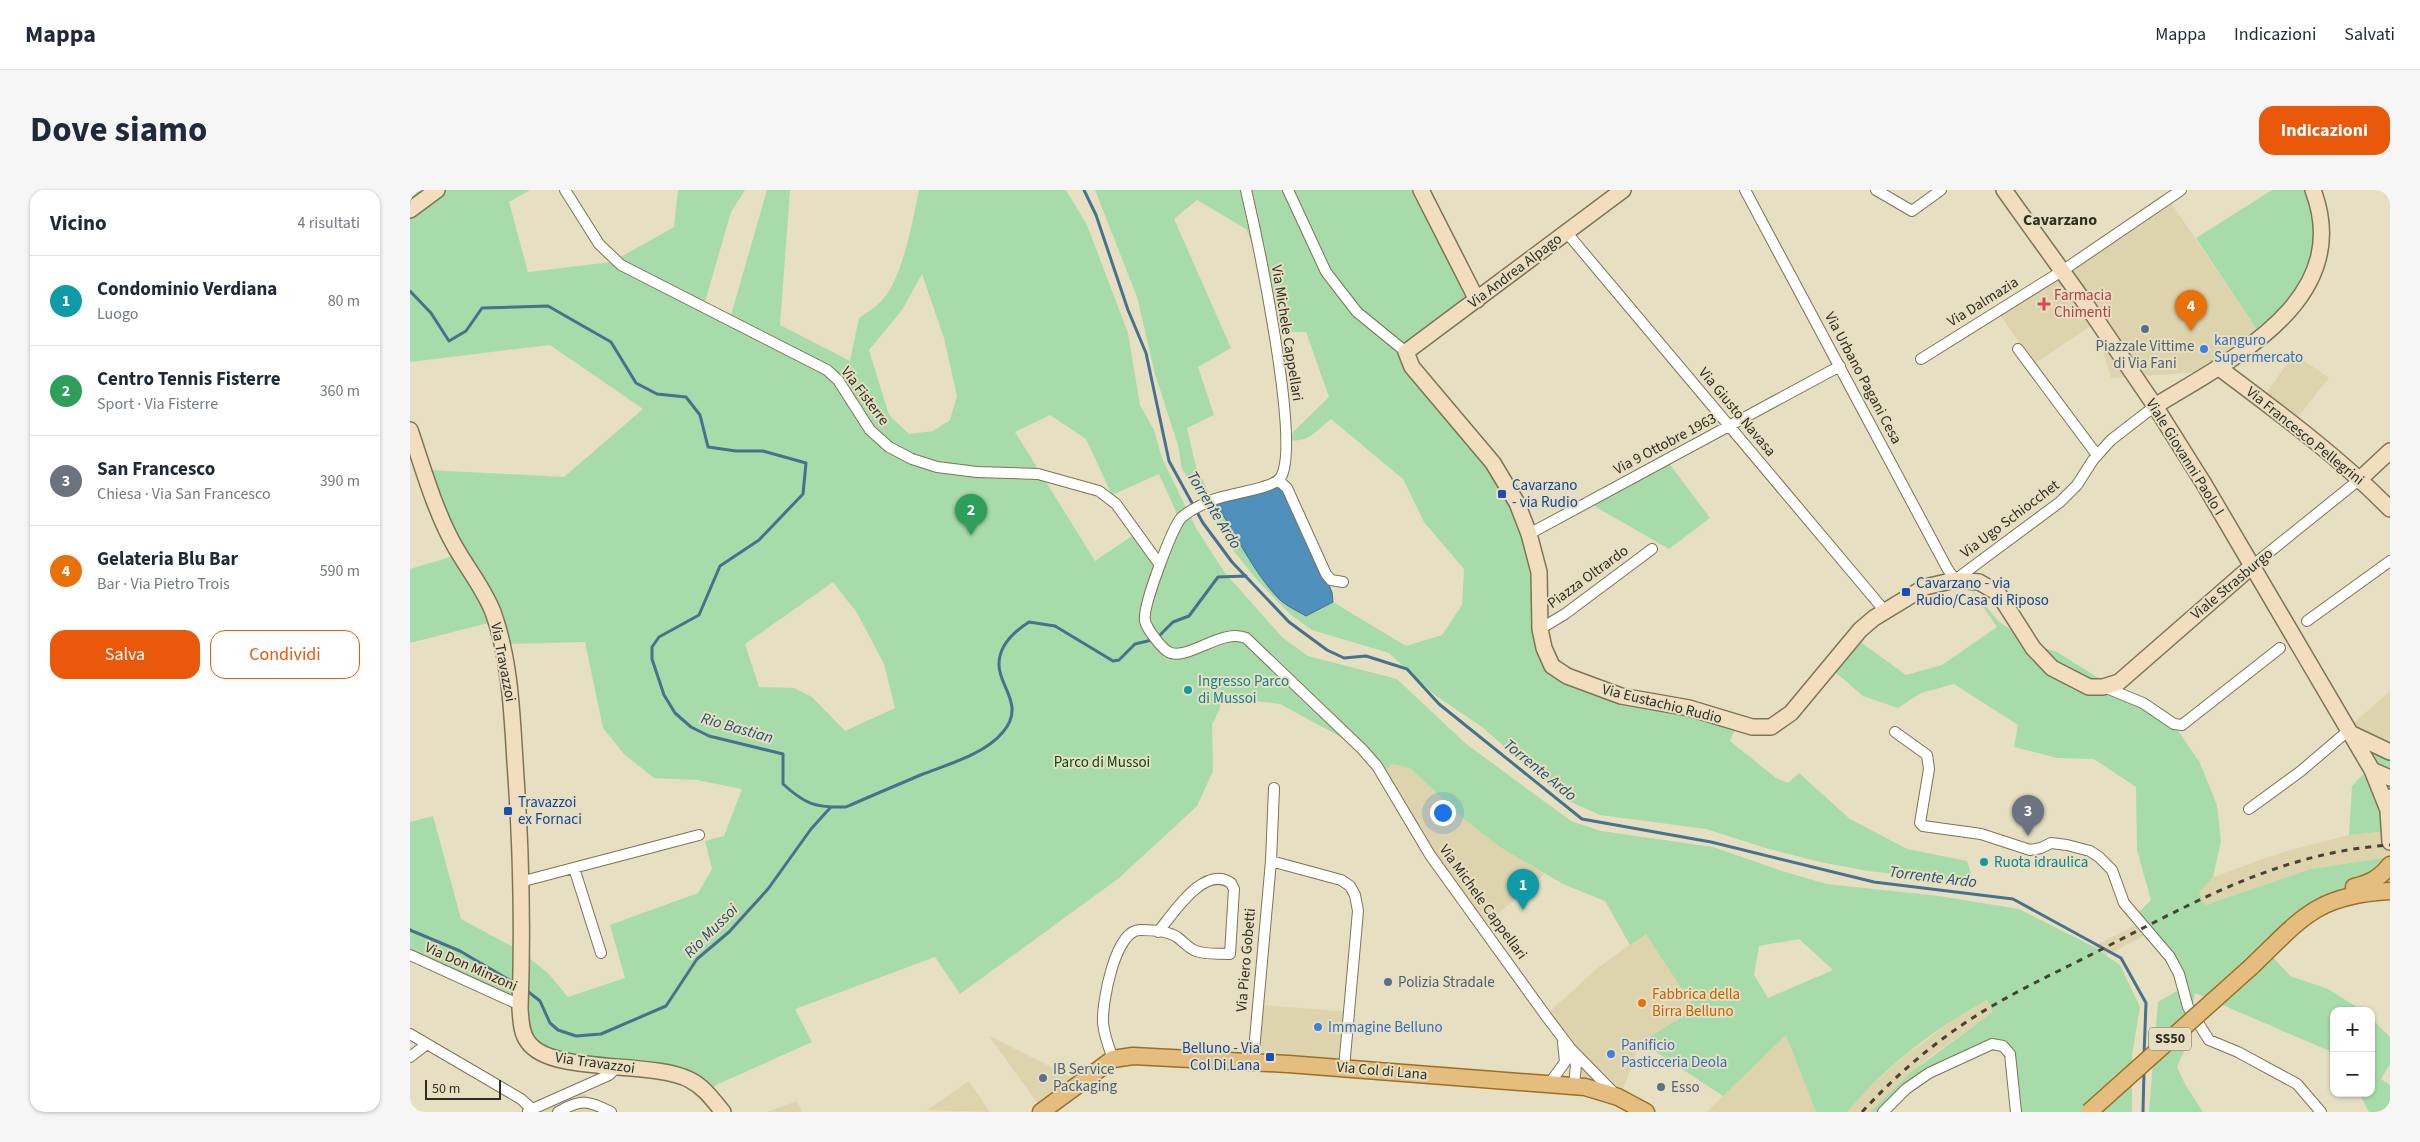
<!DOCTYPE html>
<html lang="it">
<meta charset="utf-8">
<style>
body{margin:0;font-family:"Source Sans 3",sans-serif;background:#f6f6f7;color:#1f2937}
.controls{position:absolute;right:15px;bottom:15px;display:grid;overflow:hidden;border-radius:10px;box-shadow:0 1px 4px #0004}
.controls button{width:45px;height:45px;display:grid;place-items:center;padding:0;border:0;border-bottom:1px solid #e0e1e3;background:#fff;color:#1f2937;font:25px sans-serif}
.scale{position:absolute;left:15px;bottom:12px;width:76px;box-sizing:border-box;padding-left:5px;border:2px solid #302d22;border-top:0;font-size:14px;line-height:18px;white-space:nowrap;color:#302d22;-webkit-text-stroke:4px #e7dfc1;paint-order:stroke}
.you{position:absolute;left:1032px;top:622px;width:18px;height:18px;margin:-12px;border:4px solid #fff;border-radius:50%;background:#1a73e8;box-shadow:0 0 0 8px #1a73e833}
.badge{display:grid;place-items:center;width:32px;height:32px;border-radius:50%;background:#ea580c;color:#fff;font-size:16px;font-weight:700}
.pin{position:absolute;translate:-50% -41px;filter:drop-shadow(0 1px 2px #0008)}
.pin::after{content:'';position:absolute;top:26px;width:18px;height:15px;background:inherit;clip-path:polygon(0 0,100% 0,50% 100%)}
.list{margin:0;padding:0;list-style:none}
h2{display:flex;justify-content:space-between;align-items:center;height:65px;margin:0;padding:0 20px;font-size:21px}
h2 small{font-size:16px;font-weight:400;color:#747a83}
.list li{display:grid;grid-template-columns:32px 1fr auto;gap:15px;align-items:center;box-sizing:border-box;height:90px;padding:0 20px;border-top:1px solid #e0e1e3}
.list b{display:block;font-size:19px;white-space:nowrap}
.list p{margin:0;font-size:16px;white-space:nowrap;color:#747a83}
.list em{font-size:16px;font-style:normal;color:#747a83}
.actions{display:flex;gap:10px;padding:15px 20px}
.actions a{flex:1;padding:11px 0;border:1px solid #ea580c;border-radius:15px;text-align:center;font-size:18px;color:#ea580c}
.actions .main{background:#ea580c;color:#fff}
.map{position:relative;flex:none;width:1980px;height:922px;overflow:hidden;border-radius:15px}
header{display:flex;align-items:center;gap:30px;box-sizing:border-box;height:70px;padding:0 25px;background:#fff;border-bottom:1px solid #e0e1e3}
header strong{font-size:24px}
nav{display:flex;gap:28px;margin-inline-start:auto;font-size:18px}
.intro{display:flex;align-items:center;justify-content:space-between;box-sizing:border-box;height:120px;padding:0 30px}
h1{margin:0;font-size:35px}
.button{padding:12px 22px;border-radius:15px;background:#ea580c;color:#fff;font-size:18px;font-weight:700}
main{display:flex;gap:30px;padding:0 30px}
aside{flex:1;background:#fff;border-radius:15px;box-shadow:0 1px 4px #0004}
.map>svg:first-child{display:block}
.built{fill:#ddd3ad}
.green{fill:#a8dbaa;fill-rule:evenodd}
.water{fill:#4f8fbb;stroke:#46728d}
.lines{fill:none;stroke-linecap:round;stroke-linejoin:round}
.stream{stroke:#46728d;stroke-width:3}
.street-casing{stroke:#7b7458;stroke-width:12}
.secondary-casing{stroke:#7b7458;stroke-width:18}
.primary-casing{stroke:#9a6f27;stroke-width:19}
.street{stroke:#fff;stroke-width:10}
.secondary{stroke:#f2debf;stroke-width:15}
.primary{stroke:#e5be7f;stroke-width:16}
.rail{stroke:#464335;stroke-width:3;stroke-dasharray:6 6;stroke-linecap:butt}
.primary-bridge-casing{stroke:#9a6f27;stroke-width:19;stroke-linecap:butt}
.primary-bridge{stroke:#e5be7f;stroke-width:16}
.health-dot{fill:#e0444e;stroke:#e7dfc1;stroke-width:2}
.service-dot{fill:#5c6f8a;stroke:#e7dfc1;stroke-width:2}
.shop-dot{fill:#3f7fe0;stroke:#e7dfc1;stroke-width:2}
.transit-dot{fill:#1a4fb4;stroke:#e7dfc1;stroke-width:2}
.culture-dot{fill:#0f9aa8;stroke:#e7dfc1;stroke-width:2}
.food-dot{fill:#e8710a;stroke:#e7dfc1;stroke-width:2}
.labels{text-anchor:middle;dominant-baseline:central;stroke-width:4;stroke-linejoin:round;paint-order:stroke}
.shield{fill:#e7dfc1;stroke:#676252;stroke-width:1}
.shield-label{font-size:14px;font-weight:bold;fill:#302d22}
.street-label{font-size:15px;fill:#302d22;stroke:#e7dfc1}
.health-label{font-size:15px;fill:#be3a42;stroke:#e7dfc1;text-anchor:start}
.shop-label{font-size:15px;fill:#366cbe;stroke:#e7dfc1;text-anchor:start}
.service-label{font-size:15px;fill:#4e5e75;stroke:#e7dfc1;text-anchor:start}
.transit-label{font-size:15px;fill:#164399;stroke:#e7dfc1;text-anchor:start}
.culture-label{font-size:15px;fill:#0d838f;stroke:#e7dfc1;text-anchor:start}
.park-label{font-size:15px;fill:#0a4716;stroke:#e7dfc1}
.food-label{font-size:15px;fill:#c56008;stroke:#e7dfc1;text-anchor:start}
.neighbourhood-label{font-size:16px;font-weight:bold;fill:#302d22;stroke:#e7dfc1}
.water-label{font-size:16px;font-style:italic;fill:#215171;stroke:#e7dfc1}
</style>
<header>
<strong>Mappa</strong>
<nav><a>Mappa</a><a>Indicazioni</a><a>Salvati</a></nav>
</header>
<div class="intro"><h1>Dove siamo</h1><a class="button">Indicazioni</a></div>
<main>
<aside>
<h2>Vicino<small>4 risultati</small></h2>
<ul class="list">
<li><span class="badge" style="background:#0f9aa8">1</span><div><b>Condominio Verdiana</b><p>Luogo</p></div><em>80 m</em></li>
<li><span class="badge" style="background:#2e9e5b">2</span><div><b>Centro Tennis Fisterre</b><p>Sport · Via Fisterre</p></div><em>360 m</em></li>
<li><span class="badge" style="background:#6b7280">3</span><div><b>San Francesco</b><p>Chiesa · Via San Francesco</p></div><em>390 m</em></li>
<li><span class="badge" style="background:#e8710a">4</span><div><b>Gelateria Blu Bar</b><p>Bar · Via Pietro Trois</p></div><em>590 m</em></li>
</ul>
<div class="actions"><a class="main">Salva</a><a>Condividi</a></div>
</aside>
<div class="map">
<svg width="1980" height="922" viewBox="0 0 1980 922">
<rect width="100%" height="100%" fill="#e7dfc1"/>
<path class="built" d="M 1757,7 L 1850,144 L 1807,181 L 1701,188 L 1685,133 L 1624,174 L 1586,119 Z
M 1884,164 L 1919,188 L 1882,234 L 1850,212 Z
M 1980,501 L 1980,553 L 1954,550 L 1937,539 Z
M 983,574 L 1000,578 L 1055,630 L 1090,657 L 1136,683 L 1068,741 L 990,624 L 968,585 Z
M 1980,641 L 1980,667 L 1901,679 L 1795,715 L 1584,822 L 1518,868 L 1460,922 L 1437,922 L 1452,904 L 1490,870 L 1554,822 L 1789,703 L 1803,687 L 1873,662 L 1939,645 Z
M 1236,743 L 1286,819 L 1231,852 L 1208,912 L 1185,903 L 1131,829 L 1189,777 Z
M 851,815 L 942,822 L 938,881 L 846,874 Z
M 1376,844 L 1406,922 L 1296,922 L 1313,906 Z
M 579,846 L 669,891 L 632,919 Z
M 559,891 L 580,922 L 517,920 Z
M 167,900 L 204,922 L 116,922 Z
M 387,911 L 392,922 L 357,922 Z"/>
<path class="green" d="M 0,0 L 120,0 L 99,12 L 118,82 L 202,72 L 264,37 L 268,0 L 335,0 L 321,22 L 295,112 L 321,125 L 357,0 L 380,0 L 370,135 L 440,171 L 449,128 C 457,122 467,117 473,109 C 493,87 503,29 509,0 L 656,0 L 677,35 L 718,143 L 730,215 L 744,240 L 752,268 L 786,338 L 815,383 L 873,448 L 898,466 L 987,489 L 1055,553 L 1161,631 L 1191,641 L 1303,657 L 1372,681 L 1417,694 L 1529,706 L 1609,719 L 1684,757 L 1710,775 L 1730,817 L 1722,865 L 1722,922 L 1610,922 C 1608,902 1610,873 1590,862 C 1576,853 1509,892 1496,903 C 1489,909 1483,916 1477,922 L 1460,922 L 1500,883 L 1583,822 L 1577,810 C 1525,838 1476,876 1437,922 L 1406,922 L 1376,845 L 1313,906 L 1231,852 L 1285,819 L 1236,744 L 1220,755 L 1195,711 L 1153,694 L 1090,657 L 1055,630 L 1000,578 L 983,574 L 968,585 L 940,552 L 870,514 L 836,510 L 811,515 L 802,535 L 803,581 L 787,616 L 709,688 L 550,804 L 525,767 L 385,819 L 402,852 L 306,895 L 299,902 L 287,890 L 166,869 L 126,858 L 108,811 L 0,763 L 0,632 L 23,626 L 51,729 L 109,760 L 138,783 L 158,807 L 215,788 L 200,735 L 288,703 L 302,679 L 295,651 L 314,646 L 332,599 L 287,590 L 244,588 L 214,564 L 193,538 L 175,452 L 98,454 L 90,430 L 0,453 L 0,379 L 54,363 L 18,280 L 154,287 L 233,219 L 140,155 L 0,172 ZM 512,84 L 534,148 L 547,206 L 540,230 L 523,241 L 499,244 L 479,225 L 459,160 L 492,120 ZM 640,225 L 676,249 L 702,305 L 749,284 L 772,335 L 753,380 L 725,344 L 685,371 L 605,242 ZM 423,392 L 447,423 L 474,474 L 485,518 L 435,541 L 402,507 L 384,498 L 349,497 L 335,454 ZM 1389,749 L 1423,780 L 1358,808 L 1344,785 L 1349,756 Z
M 685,0 L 1014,0 L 1069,111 L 991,165 L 1081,275 L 1116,344 L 1128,418 L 1149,479 L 1327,535 L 1320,551 L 1366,588 L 1378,593 L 1389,583 L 1440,629 L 1497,659 L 1557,671 L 1564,693 L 1458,681 L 1410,672 L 1359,659 L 1296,639 L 1190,625 L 1154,609 L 1072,537 L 1025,505 L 979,463 L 902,440 L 881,425 L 847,390 L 819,355 L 811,339 L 772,279 L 768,255 L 745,184 L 727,107 ZM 787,10 L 836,39 L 857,90 L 866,142 L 896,142 L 919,207 L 875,250 C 900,253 903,243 921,229 L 993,289 L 1014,332 L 1054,379 L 1052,415 L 1032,445 L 996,456 L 923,412 L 896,426 L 871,411 L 854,390 L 820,333 L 801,307 L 786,277 L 777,238 L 804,225 L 788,177 L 821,158 L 764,29 Z
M 1862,0 L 1901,0 L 1915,36 L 1889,114 L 1850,144 L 1786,48 Z
M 1258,272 L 1300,328 L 1259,359 L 1179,313 Z
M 1559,396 L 1589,432 L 1628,456 L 1647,462 L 1765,536 L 1790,573 L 1807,615 L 1811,651 L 1803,687 L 1789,703 L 1795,715 L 1901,679 L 1980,667 L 1980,703 L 1935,708 L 1888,738 L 1859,763 L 1880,786 L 1918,799 L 1953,821 L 1924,821 L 1924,863 L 1785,803 L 1775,859 L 1767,877 L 1775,894 L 1793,922 L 1739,922 L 1748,812 L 1774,797 L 1726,725 L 1741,710 L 1727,660 L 1726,597 L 1684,569 L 1647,568 L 1604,557 L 1608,535 L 1544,494 L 1511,503 L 1488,518 L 1453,506 L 1417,475 L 1442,446 L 1496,485 L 1532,475 L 1587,437 Z
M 1954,550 L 1980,553 L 1980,641 L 1939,645 L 1942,596 L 1958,579 Z
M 1961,828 L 1980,847 L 1980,874 L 1971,889 L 1980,895 L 1980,922 L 1959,922 L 1949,903 L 1961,903 Z"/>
<path class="water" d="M 872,290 L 922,402 L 923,412 L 896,426 C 887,421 877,416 870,410 C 842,382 824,339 801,307 Z"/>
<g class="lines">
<path class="stream" d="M 674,0 L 686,25 L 718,120 L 736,163 L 759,271 L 793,333 L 822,372 L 879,432 L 917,460 L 934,468 L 956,466 L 997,479 L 1029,514 L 1172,629 L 1301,652 L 1464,692 L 1603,709 L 1711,768 L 1736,813 L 1734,865
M 0,101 L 21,123 L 39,151 L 56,141 L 72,118 L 138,116 L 201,152 L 226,193 L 247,204 L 276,207 L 290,225 L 298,257 L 326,261 L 353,261 L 396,273 L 393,304 L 349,350 L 310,376 L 289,425 L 249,447 L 242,457 L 242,469 L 254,505 L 265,523 L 281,537 L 299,546 L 373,564 L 373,594 C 395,614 405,618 436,617 C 461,606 487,595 513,584 C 539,574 575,564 593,542 C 616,515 588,496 589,474 C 589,455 605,441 619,432 L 645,436 L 703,471 L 709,470 L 725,454 L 746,449 L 763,432 L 779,426 L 808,387 L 836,386
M 0,740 L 50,761 L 106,794
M 116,800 L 130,811 L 140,833 L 148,840 L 166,846 L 191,844 L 256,816 L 287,769 L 319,742 L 358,699 L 401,639 L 420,618
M 1733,922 L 1734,881"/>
<g class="street-casing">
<path id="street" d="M 155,0 L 189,54 L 211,75 L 417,180 L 428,190 L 460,240 L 479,257 L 502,269 L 527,277 L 567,282 L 628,284 L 689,301 L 706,314 L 750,375
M 836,0 C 847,47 891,252 871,287 C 863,300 816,303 800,311 C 791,315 778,321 771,328 C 762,339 732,417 735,431 C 737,439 750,456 757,461 C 774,474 812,437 836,448 L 952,559 L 967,576 L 1020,665 L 1136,826 L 1161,859 L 1205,904
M 878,0 L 916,82 L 947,122 L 996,162
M 1335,0 L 1537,378 L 1545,390 L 1650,312 L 1667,295 L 1683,270 L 1701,250 L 1745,216
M 1466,0 L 1502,21 L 1531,0
M 1157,43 L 1474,420
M 1608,159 L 1687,265
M 1511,169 L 1652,81 L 1771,0
M 868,290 L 877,298 L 916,384 L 921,390 L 933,392
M 1119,344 L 1430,176
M 1842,376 L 1950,289
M 1897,431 L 1980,371
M 1130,439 L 1155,424 L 1242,359
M 1694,497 L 1733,513 L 1764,534 L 1772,535 L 1870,458
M 1485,542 L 1517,565 L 1519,579 L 1510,633 L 1513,636 L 1571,644 L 1620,660 L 1631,658 L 1641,653 L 1657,655 L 1680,661 L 1689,667 L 1702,680 L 1714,713 L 1760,767 L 1769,784 L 1778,817 L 1799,850 L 1828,862 L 1887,894 L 1911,922
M 1839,619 L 1891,581 L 1939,540
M 861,671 L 864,598
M 164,678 L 191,763
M 110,692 L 289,645
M 0,765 L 110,815
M 0,844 L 111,909 L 122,919
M 1161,860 L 1166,875 L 1164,896
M 0,867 L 17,854
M 703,869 C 699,858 694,845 693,833 C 692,812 705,740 730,740 C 742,740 758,741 767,747 C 774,752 778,758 786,761 C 796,765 809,763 820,764 L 824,699 L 821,693 C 794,674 763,724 748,742
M 843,872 L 861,671 L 931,690 L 940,696 L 945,705 L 948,721 L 934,878
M 1139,894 L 1155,872 L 1153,852
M 118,921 L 199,885 L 208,876
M 148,922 C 171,909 178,910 201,922
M 1473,922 L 1496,899 L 1519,883 L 1582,854 L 1593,856 L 1600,864 L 1606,922"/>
</g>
<g class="secondary-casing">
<path id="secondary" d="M 1011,0 L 1067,110
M 1213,0 L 996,162 L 1002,177 L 1083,273 L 1107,313 L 1119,344 L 1129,382 L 1130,439 L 1134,458 L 1142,476 L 1157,486 L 1211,506 L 1279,518 L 1342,537 L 1361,537 L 1381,523 L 1450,440 L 1464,428 L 1515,397 L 1545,390 L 1569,392 L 1588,403 L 1623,458 L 1642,478 L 1679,497 L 1693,497 L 1709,492 L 1842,376
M 1594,0 L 1673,110 L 1745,216 L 1794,294 L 1962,580 L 1980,588
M 0,20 L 27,0
M 1808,177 C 1868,222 1928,266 1980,319
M 1745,216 C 1821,169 1945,111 1903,0
M 0,240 C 13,278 24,318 43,353 C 56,377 73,397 83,422 C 100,469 102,523 105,572 C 111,654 113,737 110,819 C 111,830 111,843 118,852 C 141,885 242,870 280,890 C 294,897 303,910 313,922
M 1950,289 L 1980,261
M 1942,544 L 1980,562
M 1962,580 L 1978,620
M 1980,607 L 1978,621 L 1980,652"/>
</g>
<g class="primary-casing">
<path id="primary" d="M 1944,697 C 1960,693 1970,688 1980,675
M 1841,777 C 1892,728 1906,705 1980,701
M 631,922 L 703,869 L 723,866 L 878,874 L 1175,897 L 1208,907 L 1236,922"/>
</g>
<use href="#street" class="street"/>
<use href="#secondary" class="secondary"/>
<use href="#primary" class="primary"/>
<path class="rail" d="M 1452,922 C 1485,886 1521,855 1561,829 C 1604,801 1652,780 1698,756 C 1790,709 1874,662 1980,655"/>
<g class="primary-bridge-casing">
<path id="primary-bridge" d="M 1679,922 L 1841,777"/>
</g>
<use href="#primary-bridge" class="primary-bridge"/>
</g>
<path class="health-dot" d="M1631.5 106.5h5v5h5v5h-5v5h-5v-5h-5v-5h5z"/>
<g class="service-dot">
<circle cx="1735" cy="139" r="5"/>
<circle cx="978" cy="792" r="5"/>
<circle cx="633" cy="888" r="5"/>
<circle cx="1251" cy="897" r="5"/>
</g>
<g class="shop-dot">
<circle cx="1794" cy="159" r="5"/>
<circle cx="908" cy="837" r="5"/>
<circle cx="1201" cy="864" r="5"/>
</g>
<g class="transit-dot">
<rect x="1087" y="299" width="10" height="10" rx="2.5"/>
<rect x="1491" y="397" width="10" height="10" rx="2.5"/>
<rect x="93" y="616" width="10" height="10" rx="2.5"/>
<rect x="855" y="862" width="10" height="10" rx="2.5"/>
</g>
<g class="culture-dot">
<circle cx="778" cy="500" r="5"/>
<circle cx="1574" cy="672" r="5"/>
</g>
<circle class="food-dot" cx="1232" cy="813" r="5"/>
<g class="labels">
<rect class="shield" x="1739" y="837.5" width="42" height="23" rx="4"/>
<g class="shield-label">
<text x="1760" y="849">SS50</text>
</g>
<g class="street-label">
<text transform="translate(1105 81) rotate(-37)">Via Andrea Alpago</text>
<text transform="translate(1573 112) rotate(-32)">Via Dalmazia</text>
<text transform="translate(877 143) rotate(81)">Via Michele Cappellari</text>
<text transform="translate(1453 188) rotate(62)">Via Urbano Pagani Cesa</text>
<text transform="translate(455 206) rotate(53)">Via Fisterre</text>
<text transform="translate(1327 222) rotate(50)">Via Giusto Navasa</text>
<text transform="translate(1895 246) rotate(39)">Via Francesco Pellegrini</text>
<text transform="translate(1255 254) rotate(-28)">Via 9 Ottobre 1963</text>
<text transform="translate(1775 267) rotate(58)">Viale Giovanni Paolo I</text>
<text transform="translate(1600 329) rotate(-37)">Via Ugo Schiocchet</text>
<text transform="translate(1178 387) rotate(-36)">Piazza Oltrardo</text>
<text transform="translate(1822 394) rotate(-40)">Viale Strasburgo</text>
<text transform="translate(93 472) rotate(79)">Via Travazzoi</text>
<text transform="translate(1252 514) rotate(14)">Via Eustachio Rudio</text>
<text transform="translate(1073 712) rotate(54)">Via Michele Cappellari</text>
<text transform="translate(836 770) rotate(-85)">Via Piero Gobetti</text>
<text transform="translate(61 777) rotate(24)">Via Don Minzoni</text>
<text transform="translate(185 873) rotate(8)">Via Travazzoi</text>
<text transform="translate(972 881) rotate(5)">Via Col di Lana</text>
</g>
<g class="health-label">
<text x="1644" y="105">Farmacia<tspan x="1644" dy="17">Chimenti</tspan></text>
</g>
<g class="shop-label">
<text x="1804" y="150">kanguro<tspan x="1804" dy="17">Supermercato</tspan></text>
<text x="918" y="837">Immagine Belluno</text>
<text x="1211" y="855">Panificio<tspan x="1211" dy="17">Pasticceria Deola</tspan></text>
</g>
<g class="service-label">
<text x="1735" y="156" text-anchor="middle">Piazzale Vittime<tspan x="1735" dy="17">di Via Fani</tspan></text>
<text x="988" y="792">Polizia Stradale</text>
<text x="643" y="879">IB Service<tspan x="643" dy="17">Packaging</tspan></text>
<text x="1261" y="897">Esso</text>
</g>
<g class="transit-label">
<text x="1102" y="295">Cavarzano<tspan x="1102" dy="17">- via Rudio</tspan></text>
<text x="1506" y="393">Cavarzano - via<tspan x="1506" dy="17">Rudio/Casa di Riposo</tspan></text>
<text x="108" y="612">Travazzoi<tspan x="108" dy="17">ex Fornaci</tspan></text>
<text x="850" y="858" text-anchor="end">Belluno - Via<tspan x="850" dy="17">Col Di Lana</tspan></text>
</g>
<g class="culture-label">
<text x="788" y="491">Ingresso Parco<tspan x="788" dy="17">di Mussoi</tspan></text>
<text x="1584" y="672">Ruota idraulica</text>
</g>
<g class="park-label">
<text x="692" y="572">Parco di Mussoi</text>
</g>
<g class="food-label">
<text x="1242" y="804">Fabbrica della<tspan x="1242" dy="17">Birra Belluno</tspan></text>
</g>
<g class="neighbourhood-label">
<text x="1650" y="30">Cavarzano</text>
</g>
<g class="water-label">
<text transform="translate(804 320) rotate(58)">Torrente Ardo</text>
<text transform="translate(327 538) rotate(16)">Rio Bastian</text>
<text transform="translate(1130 580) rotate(39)">Torrente Ardo</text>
<text transform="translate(1523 687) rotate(7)">Torrente Ardo</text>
<text transform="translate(301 741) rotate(-45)">Rio Mussoi</text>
</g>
</g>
</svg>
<div class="controls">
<button>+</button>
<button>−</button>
</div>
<div class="scale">50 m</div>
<div class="you"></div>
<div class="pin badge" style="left:1113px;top:720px;background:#0f9aa8">1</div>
<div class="pin badge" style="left:561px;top:345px;background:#2e9e5b">2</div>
<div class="pin badge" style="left:1618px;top:646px;background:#6b7280">3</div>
<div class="pin badge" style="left:1781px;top:141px;background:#e8710a">4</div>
</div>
</main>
